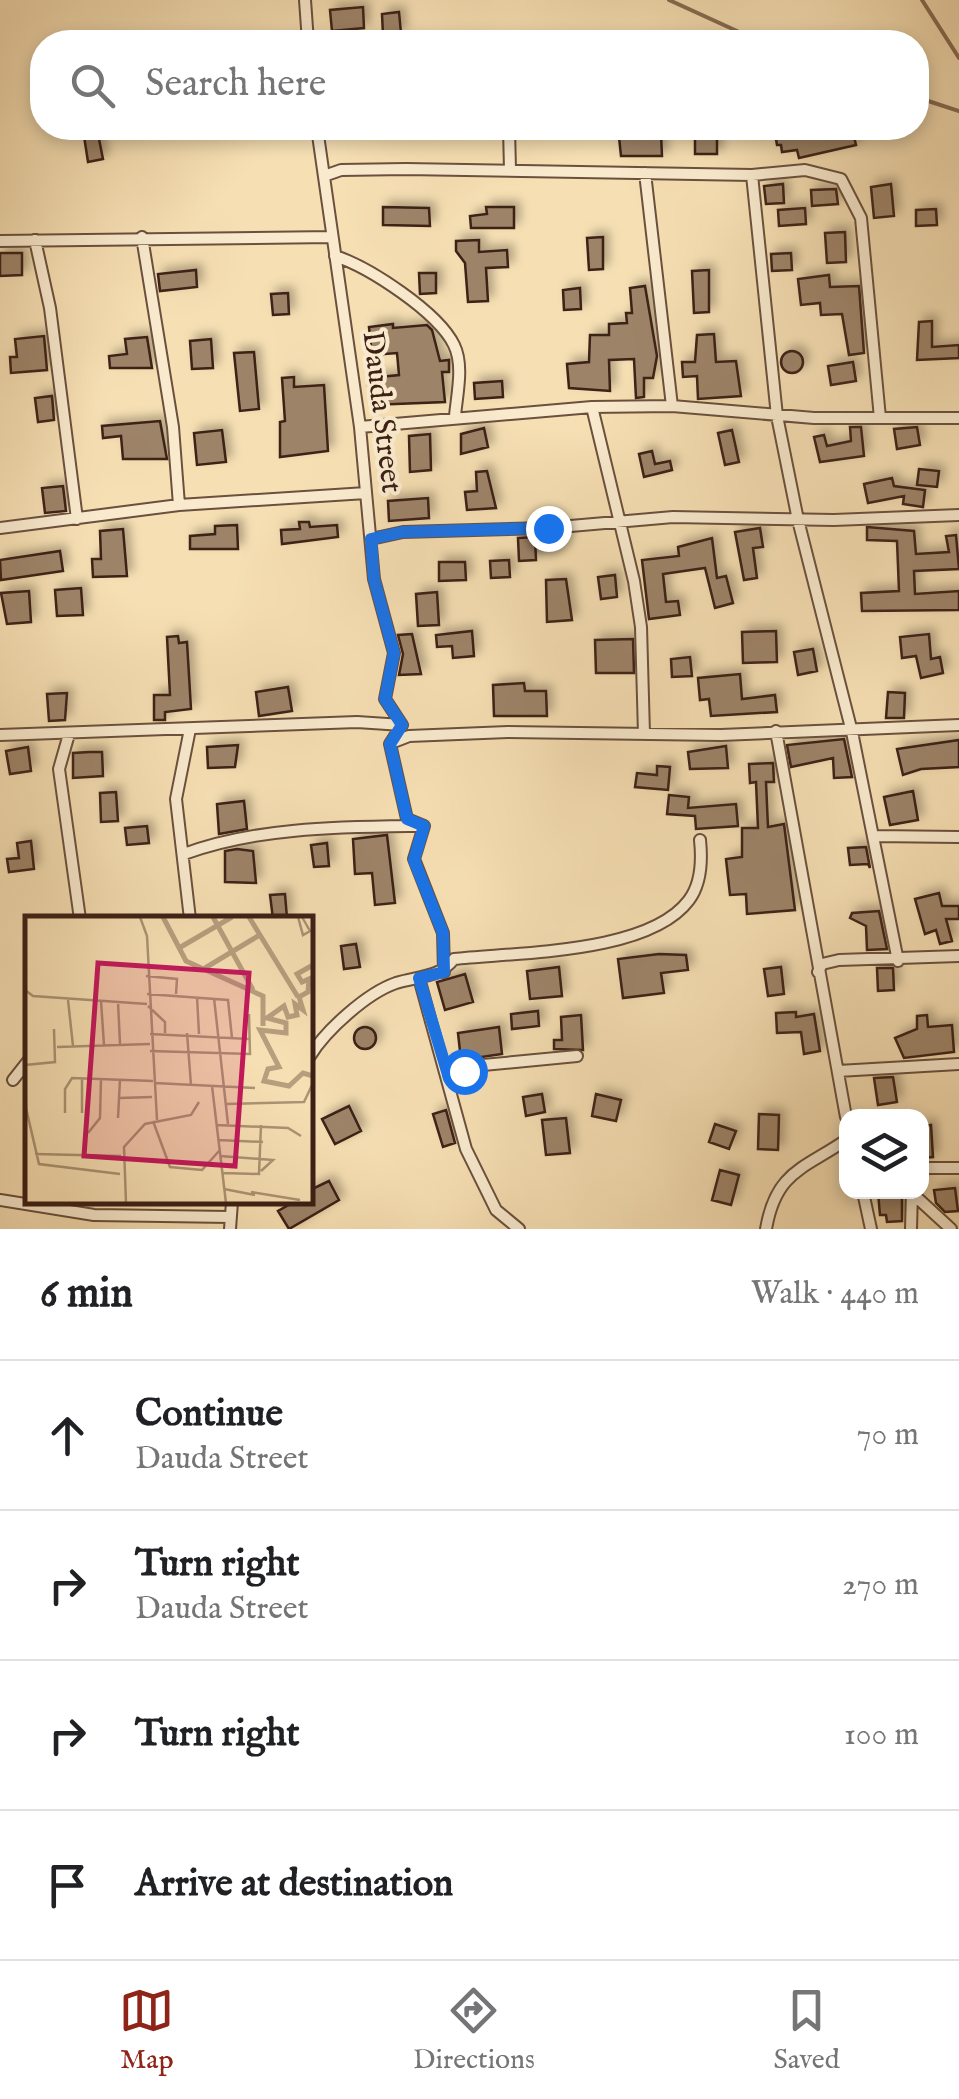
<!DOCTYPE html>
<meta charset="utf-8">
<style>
body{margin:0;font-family:"IM FELL English",serif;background:#f2f2f2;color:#202124}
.controls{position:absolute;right:30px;bottom:30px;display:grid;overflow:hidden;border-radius:20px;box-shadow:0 5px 15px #0003}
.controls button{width:90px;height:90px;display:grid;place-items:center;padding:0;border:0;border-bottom:2px solid #e0e0e0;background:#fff;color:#202124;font:50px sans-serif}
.stop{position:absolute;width:30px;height:30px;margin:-22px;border:8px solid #1a73e8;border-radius:50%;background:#fff}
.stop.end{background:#1a73e8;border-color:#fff;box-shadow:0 2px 10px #0008}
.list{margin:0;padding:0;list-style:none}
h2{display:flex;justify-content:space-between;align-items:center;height:130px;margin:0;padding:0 40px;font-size:42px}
h2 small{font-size:32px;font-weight:400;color:#757577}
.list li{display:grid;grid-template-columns:65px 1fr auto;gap:30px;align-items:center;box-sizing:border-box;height:150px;padding:0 40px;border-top:2px solid #e0e0e0}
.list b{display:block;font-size:38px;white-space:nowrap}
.list p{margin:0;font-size:32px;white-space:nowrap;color:#757577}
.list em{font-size:32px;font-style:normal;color:#757577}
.icon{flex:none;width:55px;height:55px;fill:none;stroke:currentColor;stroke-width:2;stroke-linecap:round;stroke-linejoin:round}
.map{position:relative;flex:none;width:959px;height:1229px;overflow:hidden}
.search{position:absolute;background:#fff;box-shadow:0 5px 15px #0003;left:30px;right:30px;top:30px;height:110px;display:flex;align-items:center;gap:25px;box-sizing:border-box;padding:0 35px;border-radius:40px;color:#757577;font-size:38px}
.sheet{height:730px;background:#fff}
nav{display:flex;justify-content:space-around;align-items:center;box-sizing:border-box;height:140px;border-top:2px solid #e0e0e0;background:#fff;font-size:28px;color:#757577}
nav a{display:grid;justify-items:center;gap:5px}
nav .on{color:#8f2418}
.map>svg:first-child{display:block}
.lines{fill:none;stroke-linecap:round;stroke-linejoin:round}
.stream{stroke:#866c54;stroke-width:4}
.building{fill:#9d8368;stroke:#3c2016;stroke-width:2.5;filter:url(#shadow)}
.lane-casing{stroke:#6a503d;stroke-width:9}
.street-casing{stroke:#6a503d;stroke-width:14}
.lane{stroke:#f9eace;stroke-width:5}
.street{stroke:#f9eace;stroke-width:10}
.route{stroke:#1a73e8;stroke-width:12}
.labels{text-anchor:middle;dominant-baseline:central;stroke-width:8;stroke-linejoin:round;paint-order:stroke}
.street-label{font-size:30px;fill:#3c2016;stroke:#f9eace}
.inset-river{fill:none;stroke:#b79e7e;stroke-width:5}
.inset-road{fill:none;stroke:#ac9374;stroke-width:2.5}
.view{fill:#c2185b;fill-opacity:0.15;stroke:#c2185b;stroke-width:5}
.inset-edge{fill:none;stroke:#3c2016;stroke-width:5}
</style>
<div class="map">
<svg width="959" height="1229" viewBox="0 0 959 1229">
<defs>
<filter id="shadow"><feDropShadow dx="5.5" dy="-5.5" stdDeviation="5" flood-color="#0004"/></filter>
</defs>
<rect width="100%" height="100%" fill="#f6dfb3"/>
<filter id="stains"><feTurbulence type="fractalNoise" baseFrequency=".002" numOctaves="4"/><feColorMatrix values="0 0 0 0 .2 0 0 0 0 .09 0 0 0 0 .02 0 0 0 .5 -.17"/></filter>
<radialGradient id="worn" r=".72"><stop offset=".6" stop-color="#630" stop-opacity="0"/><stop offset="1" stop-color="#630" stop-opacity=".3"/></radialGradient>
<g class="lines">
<path class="stream" d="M 669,0 L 761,42
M 922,0 L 959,58
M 916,97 L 959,111"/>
</g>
<path class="building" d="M 363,7 L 364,28 L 332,31 L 330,10 Z
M 399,12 L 401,33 L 383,35 L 382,14 Z
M 774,128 L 787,128 L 788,135 L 852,128 L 856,145 L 799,158 L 797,150 L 782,152 L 781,145 L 777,145 Z
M 717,132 L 717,154 L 695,154 L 695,133 Z
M 98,134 L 103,159 L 88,162 L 84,136 Z
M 661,134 L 662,156 L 621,156 L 619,137 Z
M 783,184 L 784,203 L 766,204 L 764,186 Z
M 891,184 L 894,216 L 874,218 L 871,187 Z
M 836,189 L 838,204 L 812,206 L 811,190 Z
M 383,207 L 429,208 L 430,226 L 383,225 Z
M 486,207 L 514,207 L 514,228 L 471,228 L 470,216 L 487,214 Z
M 805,208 L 806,224 L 779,226 L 778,210 Z
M 936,209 L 937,225 L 916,226 L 916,210 Z
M 845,232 L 846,262 L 827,263 L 825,233 Z
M 603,237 L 603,269 L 589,270 L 587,238 Z
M 479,240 L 479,252 L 507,250 L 508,267 L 486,268 L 488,301 L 468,302 L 465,263 L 456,251 L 456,241 Z
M 0,253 L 22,253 L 22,275 L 0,276 Z
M 791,253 L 792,270 L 772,271 L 771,254 Z
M 196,270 L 197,287 L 160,291 L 158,274 Z
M 709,270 L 709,312 L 694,313 L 692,271 Z
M 419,273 L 436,273 L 436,293 L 420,294 Z
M 829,275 L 830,287 L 859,286 L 864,353 L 849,355 L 842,314 L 821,315 L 820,303 L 801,305 L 798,279 Z
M 645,286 L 657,356 L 653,378 L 644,378 L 644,397 L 636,398 L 634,359 L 609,360 L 610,391 L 569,388 L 567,364 L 589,362 L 590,335 L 609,335 L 609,324 L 627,323 L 626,313 L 632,313 L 630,288 Z
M 580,288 L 581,309 L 564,310 L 563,290 Z
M 288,293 L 289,314 L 273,315 L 271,294 Z
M 932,321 L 932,347 L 959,345 L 959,358 L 917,360 L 919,322 Z
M 393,324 L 393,328 L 427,325 L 432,330 L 440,361 L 449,360 L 449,372 L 442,372 L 445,402 L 371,405 L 367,378 L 399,375 L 397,353 L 372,355 L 369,327 Z
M 714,334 L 716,362 L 736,361 L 741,396 L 698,399 L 697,376 L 683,377 L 682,362 L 695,362 L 697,335 Z
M 44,336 L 47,370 L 11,373 L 10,357 L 17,357 L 15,339 Z
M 147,337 L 152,368 L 110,368 L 109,356 L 127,354 L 125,339 Z
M 211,339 L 213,368 L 192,369 L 190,341 Z
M781 362a11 11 0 1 1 22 0a11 11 0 1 1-22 0Z
M 254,352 L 259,409 L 240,411 L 234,353 Z
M 853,362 L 856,381 L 831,385 L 828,366 Z
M 294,377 L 294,387 L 324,385 L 328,451 L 280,457 L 280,422 L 285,421 L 282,378 Z
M 502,381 L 503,397 L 475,399 L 474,383 Z
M 52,396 L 54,420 L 38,422 L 35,398 Z
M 160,421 L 167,459 L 123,459 L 121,436 L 103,438 L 102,426 Z
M 850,427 L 861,427 L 864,456 L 820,462 L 814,437 L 824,435 L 827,446 L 851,441 Z
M 917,427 L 920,445 L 897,449 L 894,429 Z
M 484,428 L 488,447 L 461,454 L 461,434 Z
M 222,430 L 226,462 L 197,465 L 194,433 Z
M 732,430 L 739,462 L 725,465 L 718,433 Z
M 430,434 L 431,470 L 410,472 L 409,436 Z
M 652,451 L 655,464 L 670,461 L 672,470 L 644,477 L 639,454 Z
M 919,469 L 939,471 L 937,487 L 917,485 Z
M 487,471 L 496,508 L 467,510 L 465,492 L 477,491 L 476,472 Z
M 892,478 L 894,486 L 925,490 L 923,507 L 903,504 L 904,496 L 868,503 L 864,484 Z
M 63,486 L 66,511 L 45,513 L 42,488 Z
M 428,498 L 429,518 L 389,521 L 388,501 Z
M 299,522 L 309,522 L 310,527 L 337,525 L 338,537 L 282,544 L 281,530 L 300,529 Z
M 237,525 L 238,549 L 190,549 L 190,536 L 215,534 L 215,526 Z
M 867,527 L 914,531 L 916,554 L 949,552 L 946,536 L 956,535 L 959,569 L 914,571 L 915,594 L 959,591 L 959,610 L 862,611 L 861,593 L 899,591 L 897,541 L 867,540 Z
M 760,528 L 763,547 L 753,548 L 757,578 L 744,580 L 735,532 Z
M 123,529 L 127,576 L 93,577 L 92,559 L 101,559 L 100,531 Z
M 535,537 L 536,560 L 519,561 L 518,538 Z
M 712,538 L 717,578 L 726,576 L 733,603 L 715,608 L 705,568 L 663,574 L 666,602 L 678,601 L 680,615 L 649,619 L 642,560 L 679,556 L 678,547 Z
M 60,551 L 63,571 L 1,580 L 0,560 Z
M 509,560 L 510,577 L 491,578 L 490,561 Z
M 439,562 L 465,562 L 466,580 L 439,581 Z
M 615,575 L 617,597 L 601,599 L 598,577 Z
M 566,579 L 572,620 L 547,622 L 546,580 Z
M 81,588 L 83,615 L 57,616 L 55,590 Z
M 29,591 L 31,622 L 7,624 L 1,593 Z
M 437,592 L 439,625 L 418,626 L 416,594 Z
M 472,631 L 474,656 L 453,658 L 452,646 L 437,647 L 436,635 Z
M 776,631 L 777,662 L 743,663 L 742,632 Z
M 412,634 L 421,674 L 399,675 L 403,654 L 398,635 Z
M 929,634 L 931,659 L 940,657 L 943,673 L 921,678 L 916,656 L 902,658 L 900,637 Z
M 178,636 L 179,643 L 187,642 L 191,709 L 165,712 L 165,720 L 154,720 L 154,695 L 170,695 L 167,637 Z
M 633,639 L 634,673 L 596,673 L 595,640 Z
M 813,649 L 817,671 L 798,675 L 794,652 Z
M 690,657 L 692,676 L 672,677 L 671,659 Z
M 740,674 L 742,699 L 775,695 L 777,712 L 711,716 L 709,699 L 700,700 L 698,678 Z
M 524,683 L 525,691 L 546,691 L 547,716 L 494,716 L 493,685 Z
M 288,687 L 292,711 L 259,716 L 256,692 Z
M 888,692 L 905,693 L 904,718 L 886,718 Z
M 67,693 L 65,720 L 49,721 L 47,694 Z
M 844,739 L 852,777 L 834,778 L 833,758 L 791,767 L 787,745 Z
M 959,740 L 959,767 L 921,769 L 903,775 L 897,749 Z
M 238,745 L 235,767 L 208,768 L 207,747 Z
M 726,746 L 728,768 L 690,769 L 688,752 Z
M 28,747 L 31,771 L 10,774 L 6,751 Z
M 90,752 L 102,752 L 103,776 L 73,778 L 73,753 Z
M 773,763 L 774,782 L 766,782 L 768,827 L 784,824 L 795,910 L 747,914 L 746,894 L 730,895 L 726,859 L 742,857 L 742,828 L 758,828 L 756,782 L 750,783 L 749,764 Z
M 657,766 L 670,767 L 668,790 L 635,787 L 637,773 L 657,775 Z
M 913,791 L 918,820 L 890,825 L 884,797 Z
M 116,792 L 118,821 L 101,822 L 100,793 Z
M 669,795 L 689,797 L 688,808 L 736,804 L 738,826 L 696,829 L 695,816 L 667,814 Z
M 244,801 L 247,829 L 219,834 L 217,804 Z
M 147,826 L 149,843 L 127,845 L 125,828 Z
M 387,835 L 395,903 L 375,905 L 372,873 L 355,874 L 353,839 Z
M 31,841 L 34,869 L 9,872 L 7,859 L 19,858 L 17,843 Z
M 327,843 L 329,866 L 314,867 L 311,845 Z
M 866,847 L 870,868 L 868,864 L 850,865 L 848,848 Z
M 237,849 L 253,851 L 256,883 L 225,882 L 225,851 Z
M 939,893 L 942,906 L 959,906 L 959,919 L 946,919 L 952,941 L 940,944 L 936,930 L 925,934 L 915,899 Z
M 285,894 L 287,918 L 273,919 L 270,895 Z
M 879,911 L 887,949 L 867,950 L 866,926 L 850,918 L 852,913 Z
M 356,944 L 360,967 L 344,969 L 341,946 Z
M 659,954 L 686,955 L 688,970 L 661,973 L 664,993 L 623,998 L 618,959 Z
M 559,967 L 562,996 L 530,999 L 527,971 Z
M 781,967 L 784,994 L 768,996 L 764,969 Z
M 877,968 L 893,968 L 894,990 L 878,991 Z
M 465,974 L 473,1002 L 445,1010 L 437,982 Z
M 538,1011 L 539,1026 L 512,1029 L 511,1014 Z
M 796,1012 L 796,1017 L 814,1014 L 820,1051 L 804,1054 L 801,1032 L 777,1033 L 776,1013 Z
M 581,1015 L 583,1050 L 554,1049 L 554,1040 L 562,1040 L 561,1017 Z
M 927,1015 L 928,1027 L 952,1025 L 954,1052 L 904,1058 L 895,1038 L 917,1029 L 917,1016 Z
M354 1038a11 11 0 1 1 22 0a11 11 0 1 1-22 0Z
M 499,1027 L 502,1054 L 461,1060 L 458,1033 Z
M 893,1077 L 897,1102 L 878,1105 L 874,1078 Z
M 542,1094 L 545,1112 L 526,1116 L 523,1097 Z
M 596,1094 L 621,1100 L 616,1121 L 592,1116 Z
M 349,1106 L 361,1131 L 335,1144 L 322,1119 Z
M 446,1110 L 455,1143 L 443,1147 L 433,1114 Z
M 759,1114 L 779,1115 L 778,1150 L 758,1149 Z
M 566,1118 L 570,1153 L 546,1155 L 542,1120 Z
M 715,1124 L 736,1131 L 729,1149 L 709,1142 Z
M 931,1125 L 933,1157 L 922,1158 L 922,1126 Z
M 720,1170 L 739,1175 L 731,1205 L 712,1200 Z
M 329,1181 L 339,1200 L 289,1229 L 278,1211 L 294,1202 L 310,1202 L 310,1190 Z
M 955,1188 L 958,1211 L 945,1212 L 936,1203 L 934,1190 Z
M 878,1192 L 902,1192 L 902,1221 L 887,1222 L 886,1215 L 880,1215 Z"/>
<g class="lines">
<g class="lane-casing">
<path id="lane" d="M 149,36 L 179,35 L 200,42"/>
</g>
<g class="street-casing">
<path id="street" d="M 305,0 L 308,42
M 317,128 L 360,427 L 374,579 L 394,653 L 385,699 L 402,725 L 390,744 L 407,819 L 424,826 L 414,859 L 443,933 L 444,972
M 509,128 L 510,170
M 645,173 L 672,406
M 752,175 L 777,416 L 798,520 L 852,732 L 898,961
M 324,176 L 341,170 L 406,169 L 752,175 L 805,170 L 841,179 L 861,218 L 880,418
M 142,237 L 173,427 L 179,505
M 35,240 L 50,308 L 77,519
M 0,241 L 332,237
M 335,256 C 369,267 438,312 454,345 C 464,365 457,394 455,416
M 592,407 L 634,581 L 641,627 L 644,734
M 360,427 L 592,407 L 672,406 L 814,418 L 959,418
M 0,528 L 179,505 L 366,493
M 371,539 L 403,532 L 548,528 L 673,517 L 834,520 L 959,515
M 776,731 L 846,1117
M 69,734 L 59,769 L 80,919
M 0,735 L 357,722 L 402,725
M 391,743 L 409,736 L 508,732 L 721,735 L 959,725
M 875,836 L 959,837
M 184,854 C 257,827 341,827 418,826
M 190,919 L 176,799 L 190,729
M 818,972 L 822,964 L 839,960 L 959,956
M 419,978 L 466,1149 L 496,1210 L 519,1229
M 310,1056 C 326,1030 367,993 396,983 C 419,976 439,978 454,959 C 517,952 649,954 689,900 C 701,884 702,859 700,840
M 838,1071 L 959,1064
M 449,1078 L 483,1065 L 577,1056
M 13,1080 L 28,1061
M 922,1168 L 959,1168
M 863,1192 L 871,1229
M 913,1194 L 951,1229
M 0,1200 L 94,1215 L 230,1217
M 230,1229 L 232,1202
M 766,1229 C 776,1171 804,1169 846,1140
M 911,1229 L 912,1192"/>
</g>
<use href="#lane" class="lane"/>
<use href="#street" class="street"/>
</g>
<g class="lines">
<path class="route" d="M 464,1071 L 449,1078 L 419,978 L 444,972 L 443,933 L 414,860 L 424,826 L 407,819 L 390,744 L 402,725 L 385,699 L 394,653 L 374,579 L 371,539 L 403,532 L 548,528"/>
</g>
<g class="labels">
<g class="street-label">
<text transform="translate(381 412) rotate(83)">Dauda Street</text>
</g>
</g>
<g transform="translate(25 916)">
<rect width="288" height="288" fill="#f6dfb3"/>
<path class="inset-river" d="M 138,1 L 161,45 L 238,80 L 238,110M 188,1 L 228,74M 224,1 L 273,81M 154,32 L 207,1M 288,49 L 272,58 L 277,66 L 284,63 L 283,76 L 274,81 L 278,94 L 270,88 L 272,99 L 263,101 L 259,90 L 242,102 L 261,107 L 261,117 L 235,114 L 254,151 L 243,153 L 239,165 L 264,170 L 278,157 L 288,160M 180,52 L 233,20"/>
<path class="inset-road" d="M 115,1 L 122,20 L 132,204M 273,1 L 278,19 L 285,15 L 277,1M 121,60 L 152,63 L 151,78M 0,74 L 8,80 L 122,88M 122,78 L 203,84 L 207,122M 172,81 L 174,118M 189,82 L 203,208M 43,84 L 48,130M 76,85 L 79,129M 93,86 L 95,128M 123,90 L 140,106 L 140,117M 162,117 L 166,169M 125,118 L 224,123M 32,131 L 125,128M 125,135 L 225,138 L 224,98M 0,149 L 30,146 L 29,113M 0,150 L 1,192 L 14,248 L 95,258M 57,162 L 57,197M 129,167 L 230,172M 187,170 L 201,287M 94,182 L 127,181M 201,188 L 279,186 L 288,167M 40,197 L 40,173 L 47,162 L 128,165M 93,202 L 95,163M 128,205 L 145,251 L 177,254 L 194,235M 191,209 L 263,212 L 276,220M 63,217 L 75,202 L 76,163M 193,224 L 238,226M 10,238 L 96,240M 195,240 L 248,244 L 236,255M 198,257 L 234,258 L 236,209M 199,273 L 230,279M 226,276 L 275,284M 101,287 L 99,231 L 120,208 L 166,199 L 174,186"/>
<path class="view" d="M 73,47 L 224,57 L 210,250 L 59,240 Z"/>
<rect width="288" height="288" class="inset-edge"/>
</g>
<rect width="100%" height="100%" filter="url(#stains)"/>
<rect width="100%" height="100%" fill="url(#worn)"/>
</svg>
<div class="controls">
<button><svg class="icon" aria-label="layers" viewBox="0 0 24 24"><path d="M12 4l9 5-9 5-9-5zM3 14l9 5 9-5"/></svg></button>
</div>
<div class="stop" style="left:464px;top:1071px"></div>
<div class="stop end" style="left:548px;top:528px"></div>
<div class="search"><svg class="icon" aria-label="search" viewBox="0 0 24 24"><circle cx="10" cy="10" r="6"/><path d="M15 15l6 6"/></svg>Search here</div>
</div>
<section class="sheet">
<h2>6 min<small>Walk · 440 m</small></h2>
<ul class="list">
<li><svg class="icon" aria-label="ahead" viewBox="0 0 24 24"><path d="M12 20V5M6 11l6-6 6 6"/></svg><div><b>Continue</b><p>Dauda Street</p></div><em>70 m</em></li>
<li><svg class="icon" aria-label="right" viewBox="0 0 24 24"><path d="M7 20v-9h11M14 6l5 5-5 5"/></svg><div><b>Turn right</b><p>Dauda Street</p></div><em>270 m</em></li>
<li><svg class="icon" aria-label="right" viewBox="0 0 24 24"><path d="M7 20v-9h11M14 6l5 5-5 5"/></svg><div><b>Turn right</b></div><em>100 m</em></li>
<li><svg class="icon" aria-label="arrive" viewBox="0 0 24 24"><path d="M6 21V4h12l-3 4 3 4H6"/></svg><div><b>Arrive at destination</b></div></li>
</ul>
</section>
<nav>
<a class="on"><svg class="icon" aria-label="map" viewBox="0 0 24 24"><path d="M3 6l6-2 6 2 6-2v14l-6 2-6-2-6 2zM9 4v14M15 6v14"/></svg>Map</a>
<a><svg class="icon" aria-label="directions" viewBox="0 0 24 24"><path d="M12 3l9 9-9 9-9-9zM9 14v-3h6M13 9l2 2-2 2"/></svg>Directions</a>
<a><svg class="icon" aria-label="saved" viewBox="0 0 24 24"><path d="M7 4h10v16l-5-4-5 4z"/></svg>Saved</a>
</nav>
